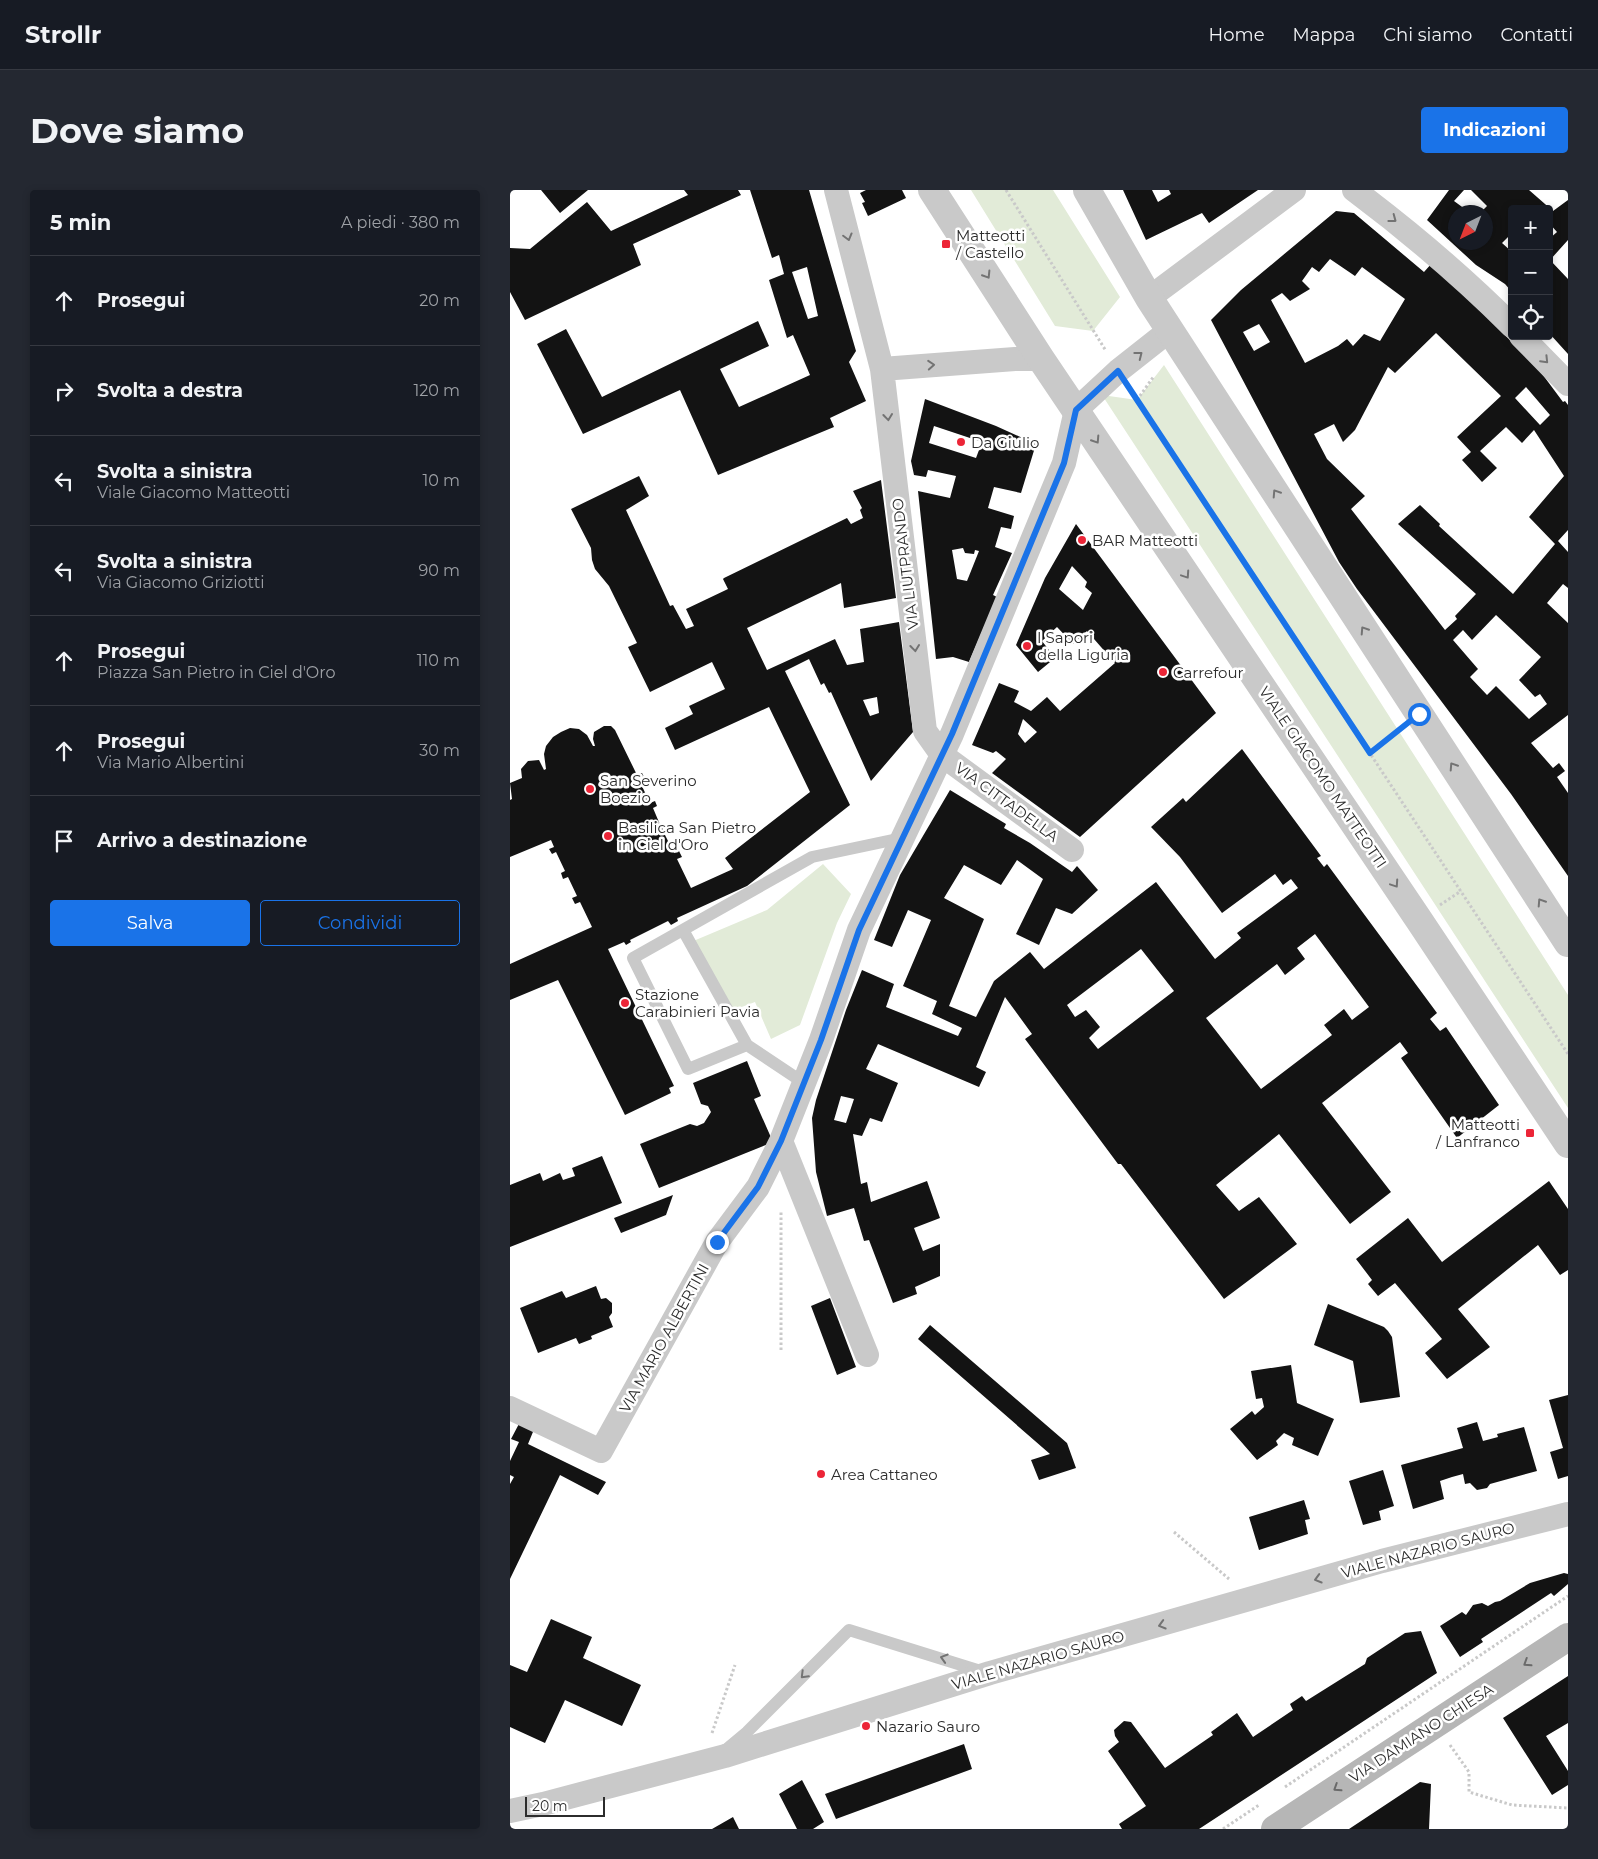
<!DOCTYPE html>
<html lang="it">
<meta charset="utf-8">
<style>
body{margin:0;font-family:Montserrat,sans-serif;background:#242831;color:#f1f3f6}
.controls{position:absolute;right:15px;top:15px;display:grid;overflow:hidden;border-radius:5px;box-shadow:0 2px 8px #0003}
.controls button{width:45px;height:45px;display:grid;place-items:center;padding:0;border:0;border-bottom:1px solid #363941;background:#171b24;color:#f1f3f6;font:25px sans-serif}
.compass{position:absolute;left:938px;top:15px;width:45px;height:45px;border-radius:50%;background:#171b24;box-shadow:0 2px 8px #0003;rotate:222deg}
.scale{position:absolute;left:15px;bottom:12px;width:80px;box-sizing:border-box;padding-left:5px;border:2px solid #2c2c2c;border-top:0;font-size:14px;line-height:18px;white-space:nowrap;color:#2c2c2c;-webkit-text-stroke:4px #fff;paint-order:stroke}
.stop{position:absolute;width:15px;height:15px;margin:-11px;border:4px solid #1a73e8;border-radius:50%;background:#fff}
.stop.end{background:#1a73e8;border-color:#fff;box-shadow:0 1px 5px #0008}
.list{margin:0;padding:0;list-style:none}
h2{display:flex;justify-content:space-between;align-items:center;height:65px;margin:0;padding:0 20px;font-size:21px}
h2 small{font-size:16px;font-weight:400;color:#9ea1a6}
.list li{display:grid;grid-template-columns:32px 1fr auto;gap:15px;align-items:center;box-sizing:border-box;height:90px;padding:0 20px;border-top:1px solid #363941}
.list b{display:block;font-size:19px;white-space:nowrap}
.list p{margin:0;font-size:16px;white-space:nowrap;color:#9ea1a6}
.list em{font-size:16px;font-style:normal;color:#9ea1a6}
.actions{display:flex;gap:10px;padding:15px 20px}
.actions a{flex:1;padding:11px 0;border:1px solid #1a73e8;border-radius:5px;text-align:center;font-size:18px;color:#1a73e8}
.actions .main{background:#1a73e8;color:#fff}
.icon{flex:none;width:28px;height:28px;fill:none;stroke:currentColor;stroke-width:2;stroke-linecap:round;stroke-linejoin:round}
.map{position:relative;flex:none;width:1058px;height:1639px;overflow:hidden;border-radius:5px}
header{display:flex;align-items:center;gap:30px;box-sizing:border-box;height:70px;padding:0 25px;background:#171b24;border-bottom:1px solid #363941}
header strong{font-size:24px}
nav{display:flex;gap:28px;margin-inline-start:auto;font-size:18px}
.intro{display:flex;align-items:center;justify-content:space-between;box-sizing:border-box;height:120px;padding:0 30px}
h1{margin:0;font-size:35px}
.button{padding:12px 22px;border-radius:5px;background:#1a73e8;color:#fff;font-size:18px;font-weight:700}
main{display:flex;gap:30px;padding:0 30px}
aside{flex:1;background:#171b24;border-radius:5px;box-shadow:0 2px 8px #0003}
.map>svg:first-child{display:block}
.green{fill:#e2ebd8}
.building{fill:#131313;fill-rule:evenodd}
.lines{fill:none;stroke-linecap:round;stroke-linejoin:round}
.path{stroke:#c9c9c9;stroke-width:3;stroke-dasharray:2.5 2.5;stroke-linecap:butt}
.service{stroke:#c9c9c9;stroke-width:12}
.minor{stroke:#c9c9c9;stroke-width:24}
.tertiary{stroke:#c9c9c9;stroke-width:28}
.secondary{stroke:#b6b6b6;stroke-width:28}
.oneway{stroke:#737373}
.oneway2{stroke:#6a6a6a}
.route{stroke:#1a73e8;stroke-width:6}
.poi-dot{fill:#ec2537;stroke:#fff;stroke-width:2}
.labels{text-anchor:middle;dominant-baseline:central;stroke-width:5;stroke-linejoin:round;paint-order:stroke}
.poi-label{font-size:15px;fill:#2c2c2c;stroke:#fff;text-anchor:start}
.street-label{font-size:15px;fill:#2c2c2c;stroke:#fff}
</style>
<header>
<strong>Strollr</strong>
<nav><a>Home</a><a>Mappa</a><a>Chi siamo</a><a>Contatti</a></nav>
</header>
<div class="intro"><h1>Dove siamo</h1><a class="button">Indicazioni</a></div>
<main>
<aside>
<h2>5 min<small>A piedi · 380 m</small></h2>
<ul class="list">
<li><svg class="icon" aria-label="ahead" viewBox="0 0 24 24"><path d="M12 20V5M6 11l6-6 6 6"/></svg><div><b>Prosegui</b></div><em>20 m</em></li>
<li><svg class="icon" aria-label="right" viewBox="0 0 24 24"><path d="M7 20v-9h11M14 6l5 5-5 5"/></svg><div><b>Svolta a destra</b></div><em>120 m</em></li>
<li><svg class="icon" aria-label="left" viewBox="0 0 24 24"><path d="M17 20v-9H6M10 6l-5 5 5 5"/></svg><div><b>Svolta a sinistra</b><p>Viale Giacomo Matteotti</p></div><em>10 m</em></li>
<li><svg class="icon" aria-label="left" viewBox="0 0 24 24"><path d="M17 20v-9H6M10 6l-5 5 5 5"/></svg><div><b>Svolta a sinistra</b><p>Via Giacomo Griziotti</p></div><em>90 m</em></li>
<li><svg class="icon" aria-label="ahead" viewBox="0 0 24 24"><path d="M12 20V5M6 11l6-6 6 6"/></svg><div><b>Prosegui</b><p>Piazza San Pietro in Ciel d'Oro</p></div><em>110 m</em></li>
<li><svg class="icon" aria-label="ahead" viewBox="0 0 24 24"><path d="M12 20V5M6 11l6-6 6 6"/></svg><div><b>Prosegui</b><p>Via Mario Albertini</p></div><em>30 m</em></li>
<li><svg class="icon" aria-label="arrive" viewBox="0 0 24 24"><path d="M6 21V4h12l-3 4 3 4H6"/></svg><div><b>Arrivo a destinazione</b></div></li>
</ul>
<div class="actions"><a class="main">Salva</a><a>Condividi</a></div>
</aside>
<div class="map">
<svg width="1058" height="1639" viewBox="0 0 1058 1639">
<rect width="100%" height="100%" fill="#fff"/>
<path class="green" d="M 461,0 L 543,0 L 610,107 L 583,141 L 545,136 Z
M 654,175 L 1058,805 L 1058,918 L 592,205 L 627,210 Z
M 313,674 L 341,704 L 327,733 L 290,835 L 261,849 L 245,812 L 213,824 L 181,752 L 257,720 Z"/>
<path class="building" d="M 31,0 L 78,0 L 50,23 Z
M 174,0 L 228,0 L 231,5 L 123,54 L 131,75 L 15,130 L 0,102 L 0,58 L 20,59 L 77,12 L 101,41 L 178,5 Z
M 240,0 L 299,0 L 346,161 L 339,172 L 356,211 L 320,228 L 324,237 L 208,285 L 170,200 L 73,244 L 27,154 L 56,139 L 92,207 L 248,131 L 259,156 L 210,179 L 229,217 L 300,185 L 283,145 L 277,148 L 259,90 L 274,84 L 269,65 L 262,68 ZM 297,77 L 308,126 L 298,129 L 282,82 Z
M 356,0 L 392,0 L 396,8 L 358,26 L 352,13 L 355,12 L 350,3 Z
M 613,0 L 642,0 L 648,12 L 661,4 L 659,0 L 748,0 L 699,33 L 692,23 L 636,50 Z
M 939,0 L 954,0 L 944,11 L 959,22 L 946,22 L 946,52 L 976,52 L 976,22 L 971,22 L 977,16 L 961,0 L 1019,0 L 1043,21 L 1058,10 L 1058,50 L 1040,70 L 1058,89 L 1058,164 L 1039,143 L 1039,49 L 1047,42 L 1039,33 L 1039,19 L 1002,19 L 1002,43 L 992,53 L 1002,62 L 1002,102 L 995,94 L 966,75 L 917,30 Z
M 826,21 L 844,23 L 914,82 L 922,73 L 1027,177 L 1053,212 L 1055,211 L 1058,215 L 1058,340 L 1048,351 L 1058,362 L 1058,398 L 1053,394 L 1037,413 L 1058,433 L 1058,525 L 1021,553 L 1043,578 L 1049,573 L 1055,581 L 1047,587 L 1058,603 L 1058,686 L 1001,604 L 847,399 L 829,372 L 701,130 L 731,100 ZM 820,69 L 845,86 L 852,77 L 895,109 L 870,151 L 854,144 L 843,156 L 837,149 L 828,156 L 795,173 L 761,110 L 772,103 L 780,111 L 800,99 L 792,91 L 802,77 L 809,82 ZM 749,134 L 760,152 L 744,161 L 733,142 ZM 926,143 L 991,206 L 947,247 L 961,262 L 952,270 L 972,292 L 987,278 L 970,261 L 996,237 L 1012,253 L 1024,240 L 1054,286 L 1019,327 L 1045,354 L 1003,404 L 929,336 L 930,334 L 910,315 L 888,334 L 966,404 L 945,426 L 947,429 L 935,440 L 841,319 L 855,306 L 817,269 L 804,244 L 824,234 L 833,252 L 845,240 L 878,177 L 885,183 ZM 1016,197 L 1040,225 L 1030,235 L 1005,208 ZM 986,425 L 1031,467 L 1009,490 L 1025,507 L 1030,504 L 1037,514 L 1019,529 L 986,496 L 977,505 L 960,487 L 968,479 L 943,450 L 953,440 L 962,450 Z
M 415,209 L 486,236 L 526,254 L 511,303 L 484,297 L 478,318 L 504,326 L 501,339 L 491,337 L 485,357 L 502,363 L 483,405 L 487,407 L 459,472 L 443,467 L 426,469 L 408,301 L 440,308 L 446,286 L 418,280 L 416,287 L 404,285 L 401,271 ZM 424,236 L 472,252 L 466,268 L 419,253 ZM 453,358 L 455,363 L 464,364 L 465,360 L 469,361 L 457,391 L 447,389 L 442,360 Z
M 129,286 L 139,306 L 116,320 L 160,416 L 163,415 L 176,439 L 184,436 L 176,419 L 218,399 L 213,389 L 214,388 L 337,328 L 341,334 L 353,328 L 350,320 L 352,318 L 343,301 L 371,290 L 386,408 L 334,418 L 331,393 L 237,438 L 257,480 L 325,449 L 337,475 L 354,472 L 350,439 L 389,432 L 403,542 L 361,591 L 321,502 L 319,503 L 314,493 L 311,495 L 299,469 L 275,481 L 340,615 L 237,696 L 167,728 L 168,731 L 161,735 L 158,731 L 120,750 L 121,752 L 116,755 L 114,752 L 98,759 L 164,896 L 159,898 L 161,903 L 115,925 L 48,790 L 0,810 L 0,774 L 82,737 L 70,712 L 65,714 L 62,708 L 67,706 L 58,687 L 53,689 L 51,683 L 55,681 L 46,662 L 42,664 L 39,659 L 44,657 L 41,650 L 0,667 L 0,610 L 2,609 L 0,593 L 12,588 L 11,579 L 18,571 L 29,570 L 34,580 L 36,579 L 34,564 L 36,556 L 43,547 L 51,542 L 60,538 L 69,539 L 77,545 L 83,556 L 85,556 L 83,549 L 84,542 L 94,536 L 101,536 L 105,540 L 127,585 L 132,583 L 135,589 L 130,592 L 140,613 L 145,611 L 147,616 L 143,618 L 151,637 L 156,634 L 159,640 L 154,643 L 164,663 L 169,661 L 172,667 L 167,669 L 181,698 L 223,679 L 215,668 L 300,602 L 259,517 L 165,560 L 155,538 L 183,524 L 179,516 L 215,499 L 202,472 L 140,502 L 118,457 L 127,453 L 99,396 L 85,379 L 82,370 L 81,358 L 61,319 ZM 367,507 L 369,523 L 360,526 L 353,510 Z
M 566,334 L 706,523 L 570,647 L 482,583 L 496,569 L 486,561 L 483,563 L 462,555 L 489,493 L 509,501 L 504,512 L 521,521 L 537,507 L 550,521 L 605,473 L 577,441 L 563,454 L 547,437 L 532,451 L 545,468 L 528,482 L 506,455 L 535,388 ZM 562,376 L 577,392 L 575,397 L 582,403 L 573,420 L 549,399 ZM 513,529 L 527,542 L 515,553 L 508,544 Z
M 732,559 L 811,666 L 807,668 L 814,677 L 817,674 L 927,823 L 920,829 L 930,841 L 936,837 L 989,915 L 947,948 L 891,868 L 898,863 L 890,852 L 812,913 L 881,1002 L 840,1034 L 769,944 L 706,995 L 729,1021 L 749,1007 L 787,1054 L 714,1109 L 611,974 L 608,974 L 515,849 L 522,844 L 495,807 L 466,877 L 476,882 L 469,897 L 368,854 L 356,879 L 388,893 L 372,932 L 360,928 L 352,946 L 343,944 L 351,994 L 357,992 L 361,1012 L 417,991 L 430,1028 L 404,1038 L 413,1061 L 430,1054 L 430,1086 L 405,1097 L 407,1104 L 383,1113 L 359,1050 L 354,1051 L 344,1018 L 317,1026 L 306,982 L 302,928 L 306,910 L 336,820 L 352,780 L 384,794 L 376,817 L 448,846 L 452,838 L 422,824 L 427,811 L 393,796 L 421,730 L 398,720 L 382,757 L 364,750 L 390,685 L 440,600 L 496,634 L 494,638 L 520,653 L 562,682 L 567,676 L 588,700 L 562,724 L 546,718 L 529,755 L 506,744 L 533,689 L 507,670 L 491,695 L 454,675 L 434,708 L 474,729 L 439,816 L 466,827 L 484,791 L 520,762 L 534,779 L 646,692 L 705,769 L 731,748 L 727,743 L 788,698 L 781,689 L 773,695 L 765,684 L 712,723 L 670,667 L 641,637 L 673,608 L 676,612 ZM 805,744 L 859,817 L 842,830 L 834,819 L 814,835 L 822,845 L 751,899 L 696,828 L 767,774 L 775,785 L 795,769 L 787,758 ZM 631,759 L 664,801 L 588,859 L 579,848 L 590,837 L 576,820 L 565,827 L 557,815 ZM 331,906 L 344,909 L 336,933 L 324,930 Z
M 237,871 L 251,906 L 244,909 L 263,952 L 149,998 L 130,954 L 180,934 L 187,936 L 194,933 L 201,922 L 198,916 L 191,914 L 183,893 Z
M 92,966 L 112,1013 L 0,1057 L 0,995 L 30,983 L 33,991 L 50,983 L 53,990 L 65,986 L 62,978 Z
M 1039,991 L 1058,1019 L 1058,1080 L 1050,1085 L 1028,1055 L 948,1119 L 980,1157 L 937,1189 L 915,1163 L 932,1149 L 885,1093 L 868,1106 L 858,1094 L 862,1090 L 846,1069 L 898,1028 L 932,1072 Z
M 163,1005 L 156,1025 L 111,1043 L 104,1028 Z
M 86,1096 L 91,1109 L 96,1108 L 102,1113 L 102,1123 L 99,1127 L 103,1137 L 81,1146 L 82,1149 L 69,1154 L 66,1148 L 28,1163 L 10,1118 L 52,1101 L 56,1108 Z
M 320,1108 L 346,1177 L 327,1185 L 301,1116 Z
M 818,1114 L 874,1137 L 878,1141 L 882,1147 L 890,1207 L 850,1213 L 843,1171 L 804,1155 Z
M 420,1135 L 557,1253 L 566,1278 L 529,1290 L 521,1270 L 540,1264 L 408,1149 Z
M 781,1175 L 787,1213 L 824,1229 L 808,1266 L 782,1255 L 784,1248 L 774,1243 L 766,1251 L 768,1255 L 747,1270 L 720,1239 L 742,1221 L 745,1225 L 754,1217 L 752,1208 L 746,1209 L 741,1181 Z
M 1058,1205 L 1058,1286 L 1048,1289 L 1040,1262 L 1053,1258 L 1039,1210 Z
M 11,1230 L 25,1237 L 18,1254 L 96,1292 L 88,1305 L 50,1285 L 0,1389 L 0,1294 L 4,1287 L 0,1285 L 0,1271 L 9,1252 L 1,1249 Z
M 967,1232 L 973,1251 L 988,1247 L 987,1244 L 1014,1237 L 1027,1281 L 980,1294 L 977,1298 L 967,1300 L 960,1293 L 955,1294 L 953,1284 L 942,1287 L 930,1291 L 934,1309 L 903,1319 L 891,1275 L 953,1258 L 947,1238 Z
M 873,1280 L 884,1316 L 869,1321 L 871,1330 L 853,1335 L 839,1291 Z
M 794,1310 L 800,1329 L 795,1330 L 798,1344 L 749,1360 L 739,1327 Z
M 1054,1383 L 1058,1384 L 1058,1394 L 1044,1406 L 1041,1403 L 971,1449 L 973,1452 L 950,1467 L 930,1436 L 952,1422 L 956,1425 L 963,1415 L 972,1413 L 978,1416 L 985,1412 L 990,1411 L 1020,1393 Z
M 41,1429 L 82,1447 L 73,1468 L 131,1495 L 112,1536 L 55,1510 L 35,1553 L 0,1537 L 0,1475 L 17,1482 Z
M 911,1441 L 927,1483 L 689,1639 L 612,1639 L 609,1634 L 636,1616 L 598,1561 L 609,1552 L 605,1546 L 604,1540 L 614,1531 L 621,1532 L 655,1578 L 703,1545 L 701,1542 L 727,1523 L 743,1547 L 783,1520 L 780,1514 L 792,1506 L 796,1511 L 855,1474 L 857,1468 L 895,1443 Z
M 1058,1486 L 1058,1533 L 1036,1546 L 1058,1581 L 1058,1595 L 1042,1605 L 993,1528 Z
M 454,1554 L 462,1579 L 326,1629 L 315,1604 Z
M 292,1590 L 314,1632 L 303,1639 L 287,1639 L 269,1604 Z
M 910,1592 L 921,1594 L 919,1639 L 839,1639 Z
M 223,1627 L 229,1639 L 202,1639 Z"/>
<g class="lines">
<path class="path" d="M 496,0 L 596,161
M 622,202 L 1058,864
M 627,210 L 644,186
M 860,563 L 889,540
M 930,715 L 951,701
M 271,1160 L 271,1022
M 664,1342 L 719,1389
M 202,1543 L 225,1475
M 940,1555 L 959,1582 L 959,1602 L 1002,1615 L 1058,1618
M 775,1597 L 1058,1406
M 713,1639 L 749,1615"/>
<path class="service" d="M 173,740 L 237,855 L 294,893
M 237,855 L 178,879 L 123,768 L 302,667 L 392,648
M 217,1562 L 219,1557 L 237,1542 L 339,1440 L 477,1483"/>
<path class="minor" d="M 326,0 L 372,179 L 415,541 L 432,565 L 562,660
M 844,0 C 900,42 953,87 1002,136
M 639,108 L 784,0
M 1011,146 L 1058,194
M 372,179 L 505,169 L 531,169
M 271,951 L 357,1165
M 0,1218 L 91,1261 L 207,1052 L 248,997 L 271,951 L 311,850 L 349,740 L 442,544 L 554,273 L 566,220 L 608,181 L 660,140
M 0,1621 L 33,1614 L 215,1566 L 480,1483 L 872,1371 L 1058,1324"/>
<path class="tertiary" d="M 422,0 L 531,169 L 909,730 L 1058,954
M 577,0 L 639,108 L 1058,753"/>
<path class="secondary" d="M 765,1639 L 1058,1447"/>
</g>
<defs><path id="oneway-chevron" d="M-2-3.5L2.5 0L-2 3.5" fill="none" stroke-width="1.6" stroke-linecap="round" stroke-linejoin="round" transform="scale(1.25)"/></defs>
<g class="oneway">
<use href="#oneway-chevron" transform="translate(883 29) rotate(37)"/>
<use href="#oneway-chevron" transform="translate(338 47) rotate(75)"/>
<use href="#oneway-chevron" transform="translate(477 85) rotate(58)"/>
<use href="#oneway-chevron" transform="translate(629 165) rotate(-38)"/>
<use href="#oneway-chevron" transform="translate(1035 170) rotate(46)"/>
<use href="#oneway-chevron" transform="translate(421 175) rotate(-4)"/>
<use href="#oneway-chevron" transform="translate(378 227) rotate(83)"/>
<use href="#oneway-chevron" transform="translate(586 250) rotate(57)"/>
<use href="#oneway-chevron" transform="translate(766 303) rotate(-123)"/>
<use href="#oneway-chevron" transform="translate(676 385) rotate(56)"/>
<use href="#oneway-chevron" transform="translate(854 440) rotate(-123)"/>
<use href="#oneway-chevron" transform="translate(405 458) rotate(83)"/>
<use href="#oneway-chevron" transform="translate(943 576) rotate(-123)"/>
<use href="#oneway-chevron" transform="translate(885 694) rotate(56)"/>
<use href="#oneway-chevron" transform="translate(1031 712) rotate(-123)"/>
<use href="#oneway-chevron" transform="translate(808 1389) rotate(164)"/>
<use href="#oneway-chevron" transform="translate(652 1435) rotate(164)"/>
<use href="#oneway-chevron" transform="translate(434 1468) rotate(-163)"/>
<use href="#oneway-chevron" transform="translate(294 1485) rotate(135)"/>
</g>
<g class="oneway2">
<use href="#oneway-chevron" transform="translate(1017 1473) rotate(147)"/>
<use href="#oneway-chevron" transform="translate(827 1598) rotate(147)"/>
</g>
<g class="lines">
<path class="route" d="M 207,1052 L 248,997 L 271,951 L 311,850 L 349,740 L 442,544 L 554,273 L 566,220 L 608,181 L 860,563 L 909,524"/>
</g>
<g class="poi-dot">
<rect x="431" y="49" width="10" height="10" rx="2.5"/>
<circle cx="451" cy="252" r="5"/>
<circle cx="572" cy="350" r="5"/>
<circle cx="517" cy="456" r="5"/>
<circle cx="653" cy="482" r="5"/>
<circle cx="80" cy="599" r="5"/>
<circle cx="98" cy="646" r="5"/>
<circle cx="115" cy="813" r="5"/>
<rect x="1015" y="938" width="10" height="10" rx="2.5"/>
<circle cx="311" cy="1284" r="5"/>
<circle cx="356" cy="1536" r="5"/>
</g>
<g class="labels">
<g class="poi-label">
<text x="446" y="45">Matteotti<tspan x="446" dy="17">/ Castello</tspan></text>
<text x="461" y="252">Da Giulio</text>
<text x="582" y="350">BAR Matteotti</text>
<text x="527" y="447">I Sapori<tspan x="527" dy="17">della Liguria</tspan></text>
<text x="663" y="482">Carrefour</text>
<text x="90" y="590">San Severino<tspan x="90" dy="17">Boezio</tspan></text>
<text x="108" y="637">Basilica San Pietro<tspan x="108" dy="17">in Ciel d'Oro</tspan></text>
<text x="125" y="804">Stazione<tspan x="125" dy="17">Carabinieri Pavia</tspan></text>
<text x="1010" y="934" text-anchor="end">Matteotti<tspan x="1010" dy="17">/ Lanfranco</tspan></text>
<text x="321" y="1284">Area Cattaneo</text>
<text x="366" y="1536">Nazario Sauro</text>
</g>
<g class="street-label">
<text transform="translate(395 374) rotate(-97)">VIA LIUTPRANDO</text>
<text transform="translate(813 587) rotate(56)">VIALE GIACOMO MATTEOTTI</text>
<text transform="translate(497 612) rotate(36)">VIA CITTADELLA</text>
<text transform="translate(154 1148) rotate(-61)">VIA MARIO ALBERTINI</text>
<text transform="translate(918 1360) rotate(-15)">VIALE NAZARIO SAURO</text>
<text transform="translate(528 1470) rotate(-16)">VIALE NAZARIO SAURO</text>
<text transform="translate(911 1543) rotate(-33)">VIA DAMIANO CHIESA</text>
</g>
</g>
</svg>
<div class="controls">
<button>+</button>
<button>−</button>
<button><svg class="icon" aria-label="locate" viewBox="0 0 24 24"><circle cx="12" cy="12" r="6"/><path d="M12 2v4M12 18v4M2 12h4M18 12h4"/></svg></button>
</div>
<svg class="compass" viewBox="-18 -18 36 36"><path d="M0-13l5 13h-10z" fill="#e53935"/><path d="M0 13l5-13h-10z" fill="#9ea1a6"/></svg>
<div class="scale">20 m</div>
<div class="stop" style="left:909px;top:524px"></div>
<div class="stop end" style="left:207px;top:1052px"></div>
</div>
</main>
